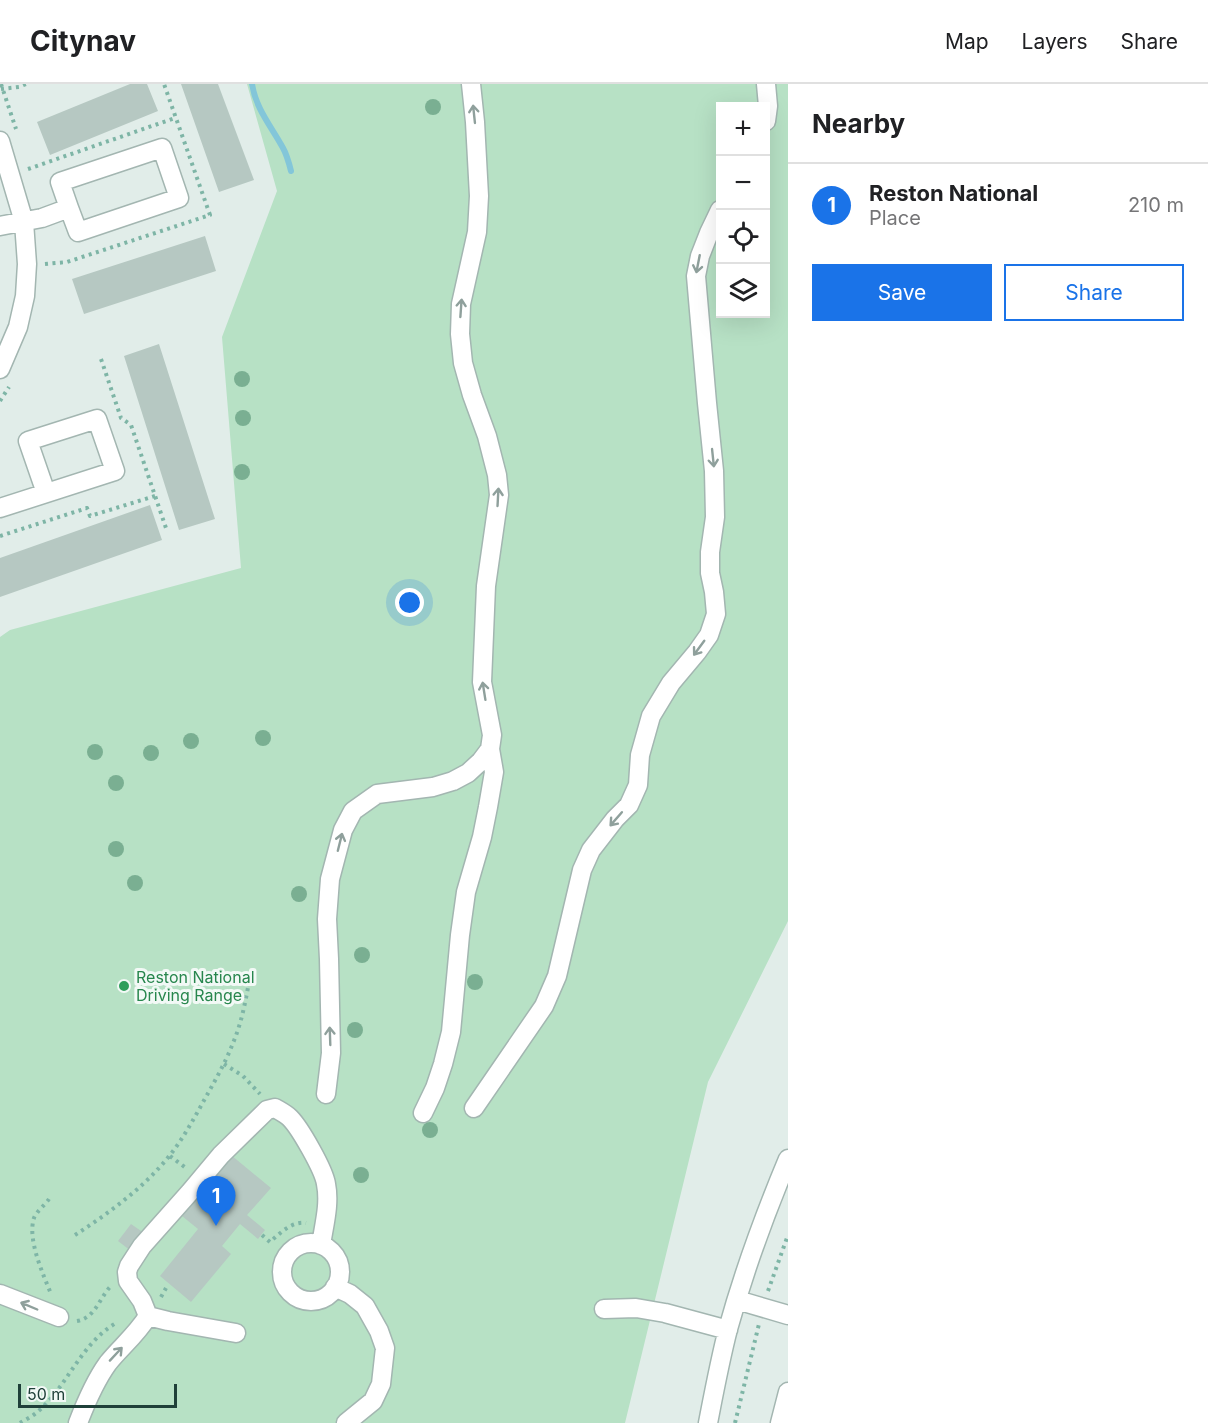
<!DOCTYPE html>
<meta charset="utf-8">
<style>
body{margin:0;font-family:Inter,sans-serif;background:#f2f2f2;color:#202124}
.controls{position:absolute;right:18px;top:18px;display:grid;overflow:hidden;border-radius:0px;box-shadow:0 6px 24px #0002}
.controls button{width:54px;height:54px;display:grid;place-items:center;padding:0;border:0;border-bottom:2px solid #e0e0e0;background:#fff;color:#202124;font:30px sans-serif}
.scale{position:absolute;left:18px;bottom:15px;width:159px;box-sizing:border-box;padding-left:6px;border:3px solid #1f4039;border-top:0;font-size:16px;line-height:21px;white-space:nowrap;color:#1f4039;-webkit-text-stroke:4px #f2f9f6;paint-order:stroke}
.you{position:absolute;left:410px;top:519px;width:21px;height:21px;margin:-15px;border:4px solid #fff;border-radius:50%;background:#1a73e8;box-shadow:0 0 0 9px #1a73e833}
.badge{display:grid;place-items:center;width:39px;height:39px;border-radius:50%;background:#1a73e8;color:#fff;font-size:20px;font-weight:700}
.pin{position:absolute;translate:-50% -50px;filter:drop-shadow(0 2px 3px #0008)}
.pin::after{content:'';position:absolute;top:32px;width:21px;height:18px;background:inherit;clip-path:polygon(0 0,100% 0,50% 100%)}
.list{margin:0;padding:0;list-style:none}
h2{display:flex;justify-content:space-between;align-items:center;height:78px;margin:0;padding:0 24px;font-size:26px}
h2 small{font-size:20px;font-weight:400;color:#757577}
.list li{display:grid;grid-template-columns:39px 1fr auto;gap:18px;align-items:center;box-sizing:border-box;height:84px;padding:0 24px;border-top:2px solid #e0e0e0}
.list b{display:block;font-size:22px;white-space:nowrap}
.list p{margin:0;font-size:20px;white-space:nowrap;color:#757577}
.list em{font-size:20px;font-style:normal;color:#757577}
.actions{display:flex;gap:12px;padding:18px 24px}
.actions a{flex:1;padding:14px 0;border:2px solid #1a73e8;border-radius:0px;text-align:center;font-size:21px;color:#1a73e8}
.actions .main{background:#1a73e8;color:#fff}
.icon{flex:none;width:33px;height:33px;fill:none;stroke:currentColor;stroke-width:2;stroke-linecap:round;stroke-linejoin:round}
.map{position:relative;flex:none;width:788px;height:1339px;overflow:hidden}
header{display:flex;align-items:center;gap:36px;box-sizing:border-box;height:84px;padding:0 30px;background:#fff;border-bottom:2px solid #e0e0e0}
header strong{font-size:28px}
nav{display:flex;gap:33px;margin-inline-start:auto;font-size:21px}
main{display:flex}
aside{flex:1;background:#fff}
.map>svg:first-child{display:block}
.green{fill:#b7e1c5;fill-rule:evenodd}
.lines{fill:none;stroke-linecap:round;stroke-linejoin:round}
.stream{stroke:#83c6d9;stroke-width:6}
.building{fill:#b6c8c2}
.minor-casing{stroke:#a3b6b1;stroke-width:21}
.path{stroke:#7eb5a6;stroke-width:4;stroke-dasharray:3 4.5;stroke-linecap:butt}
.minor{stroke:#fff;stroke-width:18}
.tree{fill:#7aaf92}
.oneway{stroke:#8fa09c}
.leisure-dot{fill:#2e9e5b;stroke:#f2f9f6;stroke-width:2}
.labels{text-anchor:middle;dominant-baseline:central;stroke-width:6;stroke-linejoin:round;paint-order:stroke}
.leisure-label{font-size:16px;fill:#27864d;stroke:#f2f9f6;text-anchor:start}
</style>
<header>
<strong>Citynav</strong>
<nav><a>Map</a><a>Layers</a><a>Share</a></nav>
</header>
<main>
<div class="map">
<svg width="788" height="1339" viewBox="0 0 788 1339">
<rect width="100%" height="100%" fill="#e1ede9"/>
<path class="green" d="M 247,0 L 788,0 L 788,837 L 708,998 L 625,1339 L 0,1339 L 0,553 L 10,546 L 241,484 L 222,253 L 277,107 ZM 720,22 L 766,22 L 766,230 L 720,230 Z"/>
<g class="lines">
<path class="stream" d="M 252,0 C 256,25 271,42 283,64 C 287,71 289,79 291,87"/>
</g>
<path class="building" d="M 130,0 L 147,0 L 158,27 L 50,71 L 37,38 Z
M 181,0 L 218,0 L 254,96 L 219,108 Z
M 205,152 L 216,187 L 84,230 L 72,195 Z
M 159,260 L 215,435 L 179,446 L 124,272 Z
M 150,421 L 162,456 L 0,513 L 0,474 Z
M 231,1071 L 271,1104 L 247,1131 L 265,1146 L 258,1155 L 240,1140 L 222,1162 L 231,1170 L 191,1218 L 160,1192 L 198,1145 L 182,1132 Z
M 131,1140 L 144,1149 L 131,1167 L 118,1157 Z"/>
<g class="lines">
<g class="minor-casing">
<path id="minor" d="M 766,37 L 768,22 L 766,0
M 0,57 L 24,138 L 27,180 L 25,212 L 18,243 L 0,285
M 0,142 L 42,134 L 69,124 L 78,148 L 179,114 L 162,64 L 60,98 L 69,124
M 0,424 L 115,387 L 97,335 L 28,357 L 46,409
M 326,1010 L 331,969 L 329,875 L 327,835 L 330,795 L 343,746 L 353,727 L 377,710 L 433,703 L 453,697 L 468,689 L 481,677 L 490,665
M 474,1024 L 544,922 L 557,892 L 582,786 L 591,766 L 615,735 L 629,721 L 638,701 L 640,671 L 651,632 L 671,599 L 697,568 L 709,551 L 716,530 L 714,508 L 710,489 L 710,468 L 715,433 L 714,387 L 707,319 L 696,192 L 700,172 L 709,149 L 720,126
M 423,1029 L 435,1004 L 443,980 L 451,948 L 460,851 L 466,808 L 482,753 L 488,723 L 494,688 L 490,665 L 492,651 L 482,598 L 486,502 L 499,411 L 497,391 L 487,352 L 472,311 L 463,279 L 460,250 L 461,220 L 477,148 L 479,112 L 475,38 L 471,0
M282 1188a29 29 0 1 1 58 0a29 29 0 1 1-58 0Z
M 335,1203 L 350,1210 L 365,1222 L 379,1247 L 385,1264 L 381,1300 L 373,1317 L 346,1339
M 0,1210 L 59,1233
M 737,1216 L 788,1231
M 604,1225 L 636,1224 L 665,1229 L 728,1246
M 236,1249 L 168,1237 L 148,1232 L 142,1217 L 128,1197 L 127,1188 L 129,1182 L 142,1162 L 190,1108 L 221,1071 L 267,1026 L 275,1024 C 280,1027 286,1030 290,1034 C 300,1044 324,1086 326,1100 C 330,1120 324,1141 321,1161
M 78,1339 C 86,1318 95,1297 108,1279 C 121,1263 137,1250 148,1232
M 708,1339 C 714,1308 720,1276 728,1245 C 744,1187 765,1130 788,1075
M 780,1339 L 788,1308"/>
</g>
<path class="path" d="M 1,0 L 16,45
M 1,5 L 19,3 L 26,0
M 28,85 L 175,34
M 45,180 L 67,178 L 210,131 L 164,0
M 101,275 L 121,334 L 131,341 L 167,447
M 0,317 L 9,303
M 0,452 L 87,424 L 90,432 L 155,412
M 224,980 L 243,992 L 260,1010
M 170,1072 L 186,1084
M 49,1115 C 45,1121 36,1128 34,1134 C 27,1155 43,1190 51,1210
M 75,1151 C 109,1129 145,1103 170,1071 C 182,1056 192,1038 202,1020 C 213,1000 225,980 233,959 C 242,938 246,915 250,892
M 262,1151 L 270,1158 C 280,1149 292,1137 306,1139
M 768,1207 L 788,1151
M 161,1213 L 166,1204
M 77,1237 C 95,1234 99,1215 110,1203
M 20,1339 C 25,1336 31,1333 36,1329 C 67,1304 80,1260 116,1239
M 735,1339 L 759,1240"/>
<use href="#minor" class="minor"/>
</g>
<g class="tree">
<circle cx="433" cy="23" r="8"/>
<circle cx="242" cy="295" r="8"/>
<circle cx="243" cy="334" r="8"/>
<circle cx="242" cy="388" r="8"/>
<circle cx="263" cy="654" r="8"/>
<circle cx="191" cy="657" r="8"/>
<circle cx="95" cy="668" r="8"/>
<circle cx="151" cy="669" r="8"/>
<circle cx="116" cy="699" r="8"/>
<circle cx="116" cy="765" r="8"/>
<circle cx="135" cy="799" r="8"/>
<circle cx="299" cy="810" r="8"/>
<circle cx="362" cy="871" r="8"/>
<circle cx="475" cy="898" r="8"/>
<circle cx="355" cy="946" r="8"/>
<circle cx="430" cy="1046" r="8"/>
<circle cx="361" cy="1091" r="8"/>
</g>
<defs><path id="oneway-shaft" d="M-6 0H5M1.5-3L5.5 0L1.5 3" fill="none" stroke-width="1.6" stroke-linecap="round" stroke-linejoin="round" transform="scale(1.5)"/></defs>
<g class="oneway">
<use href="#oneway-shaft" transform="translate(474 30) rotate(-96)"/>
<use href="#oneway-shaft" transform="translate(698 180) rotate(101)"/>
<use href="#oneway-shaft" transform="translate(461 224) rotate(-86)"/>
<use href="#oneway-shaft" transform="translate(713 374) rotate(84)"/>
<use href="#oneway-shaft" transform="translate(498 413) rotate(-87)"/>
<use href="#oneway-shaft" transform="translate(699 564) rotate(126)"/>
<use href="#oneway-shaft" transform="translate(484 607) rotate(-99)"/>
<use href="#oneway-shaft" transform="translate(616 735) rotate(131)"/>
<use href="#oneway-shaft" transform="translate(340 758) rotate(-76)"/>
<use href="#oneway-shaft" transform="translate(330 952) rotate(-92)"/>
<use href="#oneway-shaft" transform="translate(29 1222) rotate(-157)"/>
<use href="#oneway-shaft" transform="translate(116 1270) rotate(-47)"/>
</g>
<circle class="leisure-dot" cx="124" cy="902" r="6"/>
<g class="labels">
<g class="leisure-label">
<text x="136" y="893">Reston National<tspan x="136" dy="18">Driving Range</tspan></text>
</g>
</g>
</svg>
<div class="controls">
<button>+</button>
<button>−</button>
<button><svg class="icon" aria-label="locate" viewBox="0 0 24 24"><circle cx="12" cy="12" r="6"/><path d="M12 2v4M12 18v4M2 12h4M18 12h4"/></svg></button>
<button><svg class="icon" aria-label="layers" viewBox="0 0 24 24"><path d="M12 4l9 5-9 5-9-5zM3 14l9 5 9-5"/></svg></button>
</div>
<div class="scale">50 m</div>
<div class="you"></div>
<div class="pin badge" style="left:216px;top:1142px">1</div>
</div>
<aside>
<h2>Nearby<small></small></h2>
<ul class="list">
<li><span class="badge">1</span><div><b>Reston National</b><p>Place</p></div><em>210 m</em></li>
</ul>
<div class="actions"><a class="main">Save</a><a>Share</a></div>
</aside>
</main>
